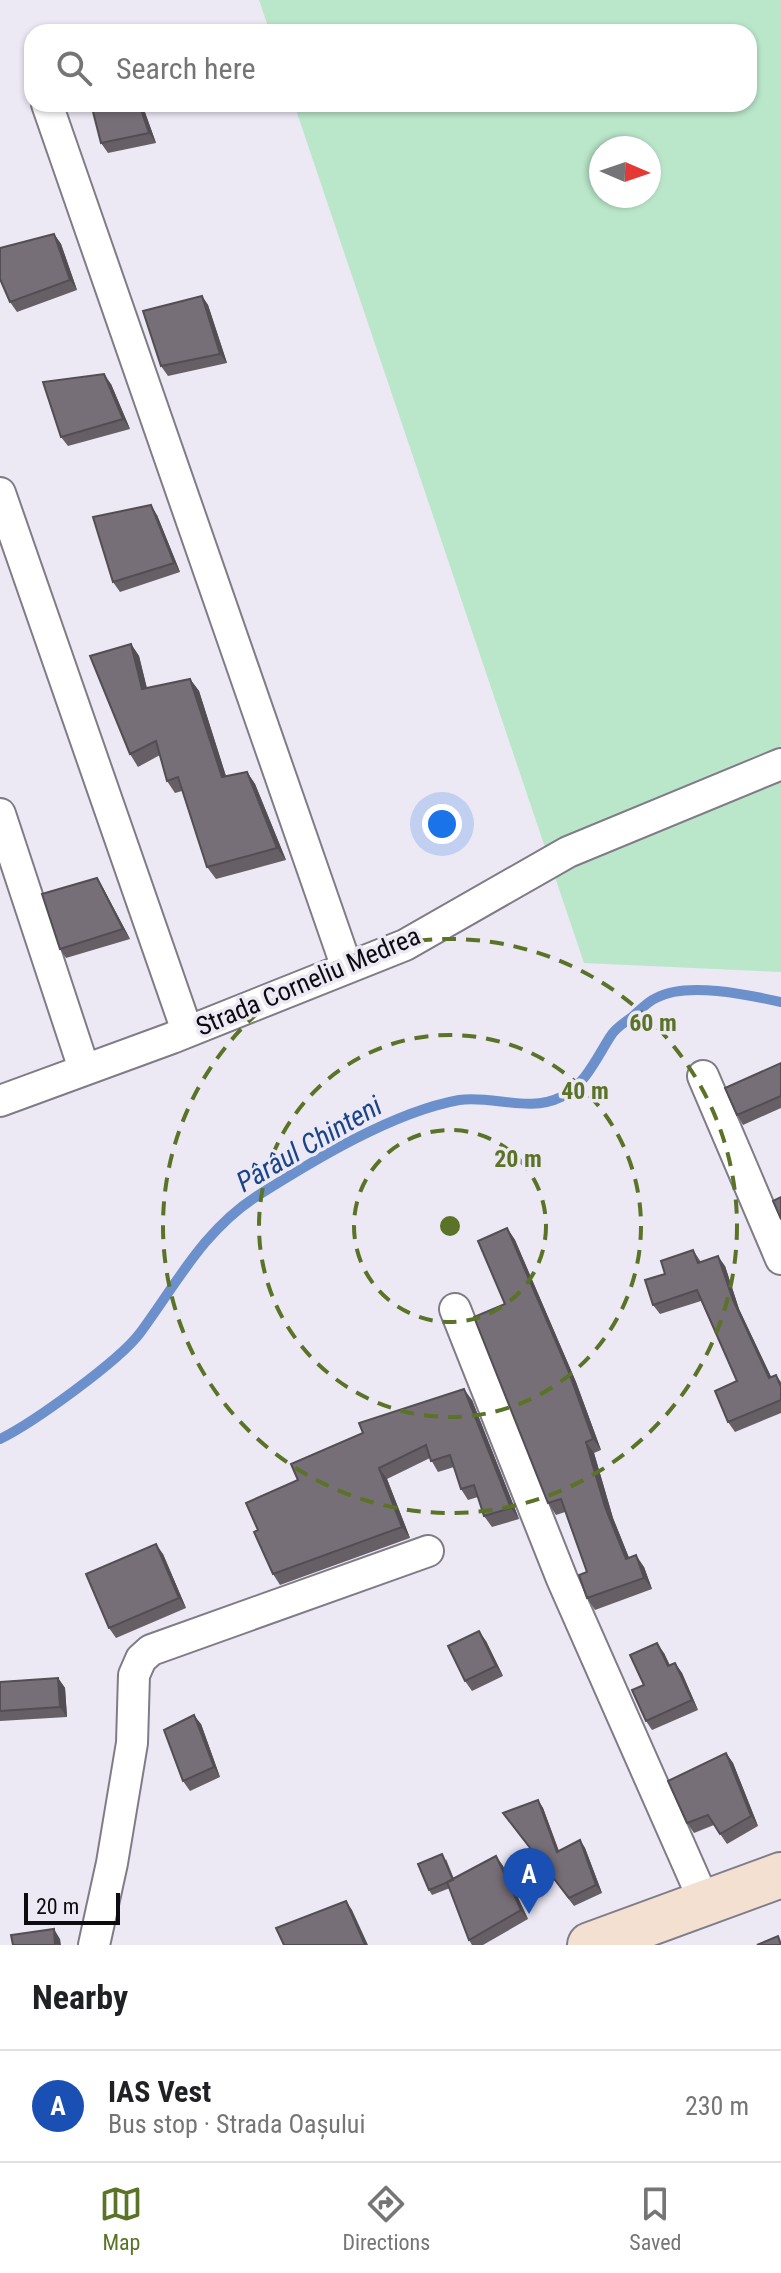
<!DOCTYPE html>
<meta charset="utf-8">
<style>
body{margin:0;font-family:"Roboto Condensed",sans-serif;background:#f2f2f2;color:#202124}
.compass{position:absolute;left:589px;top:136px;width:72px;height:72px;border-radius:50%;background:#fff;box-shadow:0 2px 6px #0004;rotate:92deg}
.scale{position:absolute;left:24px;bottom:20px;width:96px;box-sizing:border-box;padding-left:8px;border:4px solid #0d0b0f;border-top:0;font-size:22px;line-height:28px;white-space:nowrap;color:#0d0b0f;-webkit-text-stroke:6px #ece8f4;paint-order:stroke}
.you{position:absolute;left:442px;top:824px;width:28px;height:28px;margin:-20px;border:6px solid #fff;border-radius:50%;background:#1a73e8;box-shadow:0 0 0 12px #1a73e833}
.badge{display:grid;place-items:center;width:52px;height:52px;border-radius:50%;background:#5a7326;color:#fff;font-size:26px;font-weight:700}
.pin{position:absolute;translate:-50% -66px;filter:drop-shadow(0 2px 4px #0008)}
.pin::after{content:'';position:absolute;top:42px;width:28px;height:24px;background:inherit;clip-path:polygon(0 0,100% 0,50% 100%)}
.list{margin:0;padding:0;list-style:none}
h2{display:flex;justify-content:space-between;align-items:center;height:104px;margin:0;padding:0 32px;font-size:34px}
h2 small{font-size:26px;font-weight:400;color:#757577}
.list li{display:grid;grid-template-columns:52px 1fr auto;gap:24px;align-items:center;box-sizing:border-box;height:112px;padding:0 32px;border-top:2px solid #e0e0e0}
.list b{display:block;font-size:30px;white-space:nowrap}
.list p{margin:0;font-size:26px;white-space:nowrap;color:#757577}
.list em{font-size:26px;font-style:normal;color:#757577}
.icon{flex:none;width:44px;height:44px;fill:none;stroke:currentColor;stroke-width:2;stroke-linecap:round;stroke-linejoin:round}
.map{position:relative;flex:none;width:781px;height:1945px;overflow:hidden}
.search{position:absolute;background:#fff;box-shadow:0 2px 6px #0004;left:24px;right:24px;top:24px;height:88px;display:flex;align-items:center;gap:20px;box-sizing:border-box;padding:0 28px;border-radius:24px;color:#757577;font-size:30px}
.sheet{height:216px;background:#fff}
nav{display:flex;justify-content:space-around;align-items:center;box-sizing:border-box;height:112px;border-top:2px solid #e0e0e0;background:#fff;font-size:22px;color:#757577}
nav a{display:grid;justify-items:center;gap:4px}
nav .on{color:#5a7326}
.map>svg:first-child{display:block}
.green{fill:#bae7ca;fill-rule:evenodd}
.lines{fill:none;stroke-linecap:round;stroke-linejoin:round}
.stream{stroke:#6c90cb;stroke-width:10}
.minor-casing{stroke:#807c87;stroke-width:34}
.secondary-casing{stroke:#807c87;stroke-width:48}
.minor{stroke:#fff;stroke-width:30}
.secondary{stroke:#f3e0d1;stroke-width:44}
.wall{fill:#665f66}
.shaded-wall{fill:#534e53}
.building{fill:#776f77;stroke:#534e53;stroke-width:2}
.ring{fill:none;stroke:#5a7326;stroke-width:4;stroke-dasharray:14 10}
.labels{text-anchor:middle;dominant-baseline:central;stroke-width:7;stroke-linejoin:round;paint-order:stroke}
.street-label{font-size:26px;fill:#0d0b0f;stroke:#ece8f4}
.water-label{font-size:28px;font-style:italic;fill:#18448a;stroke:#ece8f4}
.centre{fill:#5a7326;stroke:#ece8f4;stroke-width:4}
.ring-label{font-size:24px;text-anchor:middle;font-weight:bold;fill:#5a7326;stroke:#ece8f4;stroke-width:7;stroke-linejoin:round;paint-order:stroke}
</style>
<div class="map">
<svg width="781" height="1945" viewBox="0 0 781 1945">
<rect width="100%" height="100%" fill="#ece8f4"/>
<path class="green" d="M 259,0 L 781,0 L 781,972 L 584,963 L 294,104 L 749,104 L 749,32 L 270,32 ZM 601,148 L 649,148 L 649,196 L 601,196 Z"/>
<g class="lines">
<path class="stream" d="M 0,1439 C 33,1423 119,1361 140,1333 C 177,1283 203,1231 257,1196 C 314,1160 393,1112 459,1100 C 493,1095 529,1113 561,1097 C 585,1085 596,1059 610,1037 C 615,1028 624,1023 632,1017 C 639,1011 647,1002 656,998 C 686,981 749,995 781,1002"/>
<g class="minor-casing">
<path id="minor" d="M 47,104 L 347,968
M 0,493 L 187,1031
M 0,814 L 84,1069
M 703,1076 L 781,1259
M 0,1101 L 172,1038 L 405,945 L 568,852 L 781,764
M 455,1309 L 562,1579 L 705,1903
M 94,1945 L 112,1863 L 132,1743 L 134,1675 L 141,1659 L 151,1650 L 428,1551"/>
</g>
<g class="secondary-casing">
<path id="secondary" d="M 590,1945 L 781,1875"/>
</g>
<use href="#minor" class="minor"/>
<use href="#secondary" class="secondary"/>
</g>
<path class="wall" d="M 142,104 L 156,143 L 108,153 L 101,143 Z
M 54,234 L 61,244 L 77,290 L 17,312 L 10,302 Z
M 202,296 L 208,305 L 227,363 L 168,376 L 161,366 Z
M 111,384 L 130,429 L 68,446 L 61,437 Z
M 157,515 L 180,572 L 120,592 L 113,582 Z
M 131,644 L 139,656 L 147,688 L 190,679 L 199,691 L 226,776 L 247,772 L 255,784 L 286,860 L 216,879 L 207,867 L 182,791 L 175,793 L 167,781 L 160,755 L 138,767 L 130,754 Z
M 97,878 L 103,888 L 130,939 L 66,958 L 60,949 Z
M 781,1063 L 781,1108 L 743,1125 L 737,1115 Z
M 507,1228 L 515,1240 L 576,1382 L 601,1450 L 594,1453 L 613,1518 L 629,1558 L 644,1567 L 652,1589 L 595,1610 L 587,1598 L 587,1572 L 565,1512 L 556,1515 L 548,1503 L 505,1304 Z
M 693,1250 L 701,1262 L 725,1266 L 739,1309 L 771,1377 L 776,1375 L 781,1382 L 781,1413 L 735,1432 L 728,1422 L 737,1381 L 701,1301 L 660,1314 L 653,1305 L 665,1274 Z
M 472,1400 L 519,1519 L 492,1527 L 484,1516 L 478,1497 L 468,1500 L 461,1489 L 454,1467 L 438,1472 L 430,1458 L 387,1479 L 410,1538 L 280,1585 L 273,1574 L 258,1530 Z
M 163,1554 L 186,1608 L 116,1638 L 109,1628 Z
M 486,1641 L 503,1676 L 472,1691 L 465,1681 Z
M 664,1653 L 670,1665 L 675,1663 L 682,1673 L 698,1710 L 652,1730 L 646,1721 L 644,1685 Z
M 58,1678 L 65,1688 L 67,1717 L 0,1721 L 0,1682 Z
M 201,1724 L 220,1777 L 190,1791 L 183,1781 Z
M 726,1753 L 733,1763 L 758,1826 L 727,1844 L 714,1825 L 694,1833 L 687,1823 Z
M 538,1800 L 543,1808 L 559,1851 L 580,1840 L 585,1848 L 602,1893 L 574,1906 L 503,1813 Z
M 496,1856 L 503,1866 L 528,1919 L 483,1945 L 472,1945 L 469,1940 L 450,1888 L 432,1895 L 429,1890 L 446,1859 L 454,1879 Z"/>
<path class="shaded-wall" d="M 139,104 L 142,104 L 156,143 L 149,133 Z
M 54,234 L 61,244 L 77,290 L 70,280 Z
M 202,296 L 208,305 L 227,363 L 220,354 Z
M 104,374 L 111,384 L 130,429 L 123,419 Z
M 151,505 L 157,515 L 180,572 L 174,563 Z
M 131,644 L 139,656 L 150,702 L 142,689 Z
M 190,679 L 199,691 L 230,789 L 222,777 Z
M 247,772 L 255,784 L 286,860 L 277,848 Z
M 97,878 L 103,888 L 130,939 L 123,929 Z
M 507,1228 L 515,1240 L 576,1382 L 601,1450 L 593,1439 Z
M 718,1256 L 725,1266 L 739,1309 L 776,1387 L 769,1378 L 733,1300 Z
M 464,1389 L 472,1400 L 519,1519 L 511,1508 Z
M 586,1442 L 594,1453 L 613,1518 L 634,1570 L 626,1559 L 605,1507 Z
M 379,1468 L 387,1479 L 410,1538 L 402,1527 Z
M 156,1544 L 163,1554 L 186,1608 L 179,1598 Z
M 636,1555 L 644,1567 L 652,1589 L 644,1578 Z
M 479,1631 L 486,1641 L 503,1676 L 496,1666 Z
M 657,1643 L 664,1653 L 674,1676 L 668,1666 Z
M 675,1663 L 682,1673 L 698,1710 L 692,1700 Z
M 58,1678 L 65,1688 L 67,1717 L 60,1707 Z
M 194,1715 L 201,1724 L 220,1777 L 214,1767 Z
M 726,1753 L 733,1763 L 758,1826 L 751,1816 Z
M 538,1800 L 543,1808 L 562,1860 L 557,1852 Z
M 580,1840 L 585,1848 L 602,1893 L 596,1885 Z
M 496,1856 L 503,1866 L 528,1919 L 521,1910 Z
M 346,1901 L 352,1910 L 368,1945 L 365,1945 Z
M 54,1929 L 60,1939 L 61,1945 L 55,1945 Z"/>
<path class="building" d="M 91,104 L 139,104 L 149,133 L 101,143 Z
M 54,234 L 70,280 L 10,302 L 0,279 L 0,248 Z
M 202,296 L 220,354 L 161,366 L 143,311 Z
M 104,374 L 123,419 L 61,437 L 43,382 Z
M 151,505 L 174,563 L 113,582 L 93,517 Z
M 131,644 L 142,689 L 190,679 L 222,777 L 247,772 L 277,848 L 207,867 L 178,777 L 167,781 L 156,741 L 130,754 L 90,656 Z
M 97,878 L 123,929 L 60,949 L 42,894 Z
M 781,1063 L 781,1096 L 737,1115 L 725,1088 Z
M 781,1197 L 781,1219 L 773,1201 Z
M 507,1228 L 568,1370 L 593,1439 L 586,1442 L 605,1507 L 626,1559 L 636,1555 L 644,1578 L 587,1598 L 579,1575 L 587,1572 L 561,1499 L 548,1503 L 474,1317 L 505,1304 L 478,1241 Z
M 693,1250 L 698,1263 L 718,1256 L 733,1300 L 769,1378 L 776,1375 L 781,1387 L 781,1400 L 728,1422 L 715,1391 L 737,1381 L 697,1290 L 653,1305 L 645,1280 L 665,1274 L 661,1261 Z
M 464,1389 L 511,1508 L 484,1516 L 474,1485 L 461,1489 L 450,1455 L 431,1461 L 426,1445 L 379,1468 L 402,1527 L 273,1574 L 254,1532 L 258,1530 L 246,1503 L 298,1480 L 291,1464 L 363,1433 L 359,1423 Z
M 156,1544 L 179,1598 L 109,1628 L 86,1574 Z
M 479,1631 L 496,1666 L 465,1681 L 448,1646 Z
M 657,1643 L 668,1666 L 675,1663 L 692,1700 L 646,1721 L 632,1690 L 644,1685 L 630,1655 Z
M 58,1678 L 60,1707 L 0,1711 L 0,1682 Z
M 194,1715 L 214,1767 L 183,1781 L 164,1730 Z
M 726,1753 L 751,1816 L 720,1834 L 708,1815 L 687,1823 L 668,1781 Z
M 538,1800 L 557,1852 L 580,1840 L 596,1885 L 569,1898 L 503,1813 Z
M 442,1854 L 453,1880 L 429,1890 L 418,1864 Z
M 496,1856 L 521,1910 L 469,1940 L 447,1882 Z
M 346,1901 L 365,1945 L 284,1945 L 276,1928 Z
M 54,1929 L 55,1945 L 13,1945 L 11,1935 Z
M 778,1936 L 781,1945 L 757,1945 Z"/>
<g class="ring">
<circle cx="450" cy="1226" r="96"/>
<circle cx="450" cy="1226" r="191"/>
<circle cx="450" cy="1226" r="287"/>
</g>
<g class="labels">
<g class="street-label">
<text transform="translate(308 981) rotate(-23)">Strada Corneliu Medrea</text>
</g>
<g class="water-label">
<text transform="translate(309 1144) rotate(-30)">Pârâul Chinteni</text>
</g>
</g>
<circle cx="450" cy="1226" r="12" class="centre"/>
<g class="ring-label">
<text x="653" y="1031">60 m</text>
<text x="585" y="1099">40 m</text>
<text x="518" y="1167">20 m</text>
</g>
</svg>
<svg class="compass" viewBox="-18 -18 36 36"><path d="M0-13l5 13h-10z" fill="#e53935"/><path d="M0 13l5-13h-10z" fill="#757577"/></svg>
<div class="scale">20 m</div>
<div class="you"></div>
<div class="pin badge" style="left:529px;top:1914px;background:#1a4fb4">A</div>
<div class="search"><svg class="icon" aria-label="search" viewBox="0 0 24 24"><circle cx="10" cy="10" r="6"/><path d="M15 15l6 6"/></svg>Search here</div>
</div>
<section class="sheet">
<h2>Nearby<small></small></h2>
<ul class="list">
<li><span class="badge" style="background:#1a4fb4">A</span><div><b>IAS Vest</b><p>Bus stop · Strada Oașului</p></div><em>230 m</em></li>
</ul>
</section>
<nav>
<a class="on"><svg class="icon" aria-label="map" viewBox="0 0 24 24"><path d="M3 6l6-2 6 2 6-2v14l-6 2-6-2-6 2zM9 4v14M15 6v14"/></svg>Map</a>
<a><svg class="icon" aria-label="directions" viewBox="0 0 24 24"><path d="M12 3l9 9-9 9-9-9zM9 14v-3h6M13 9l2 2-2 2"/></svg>Directions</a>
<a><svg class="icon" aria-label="saved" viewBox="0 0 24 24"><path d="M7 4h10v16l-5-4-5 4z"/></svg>Saved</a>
</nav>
